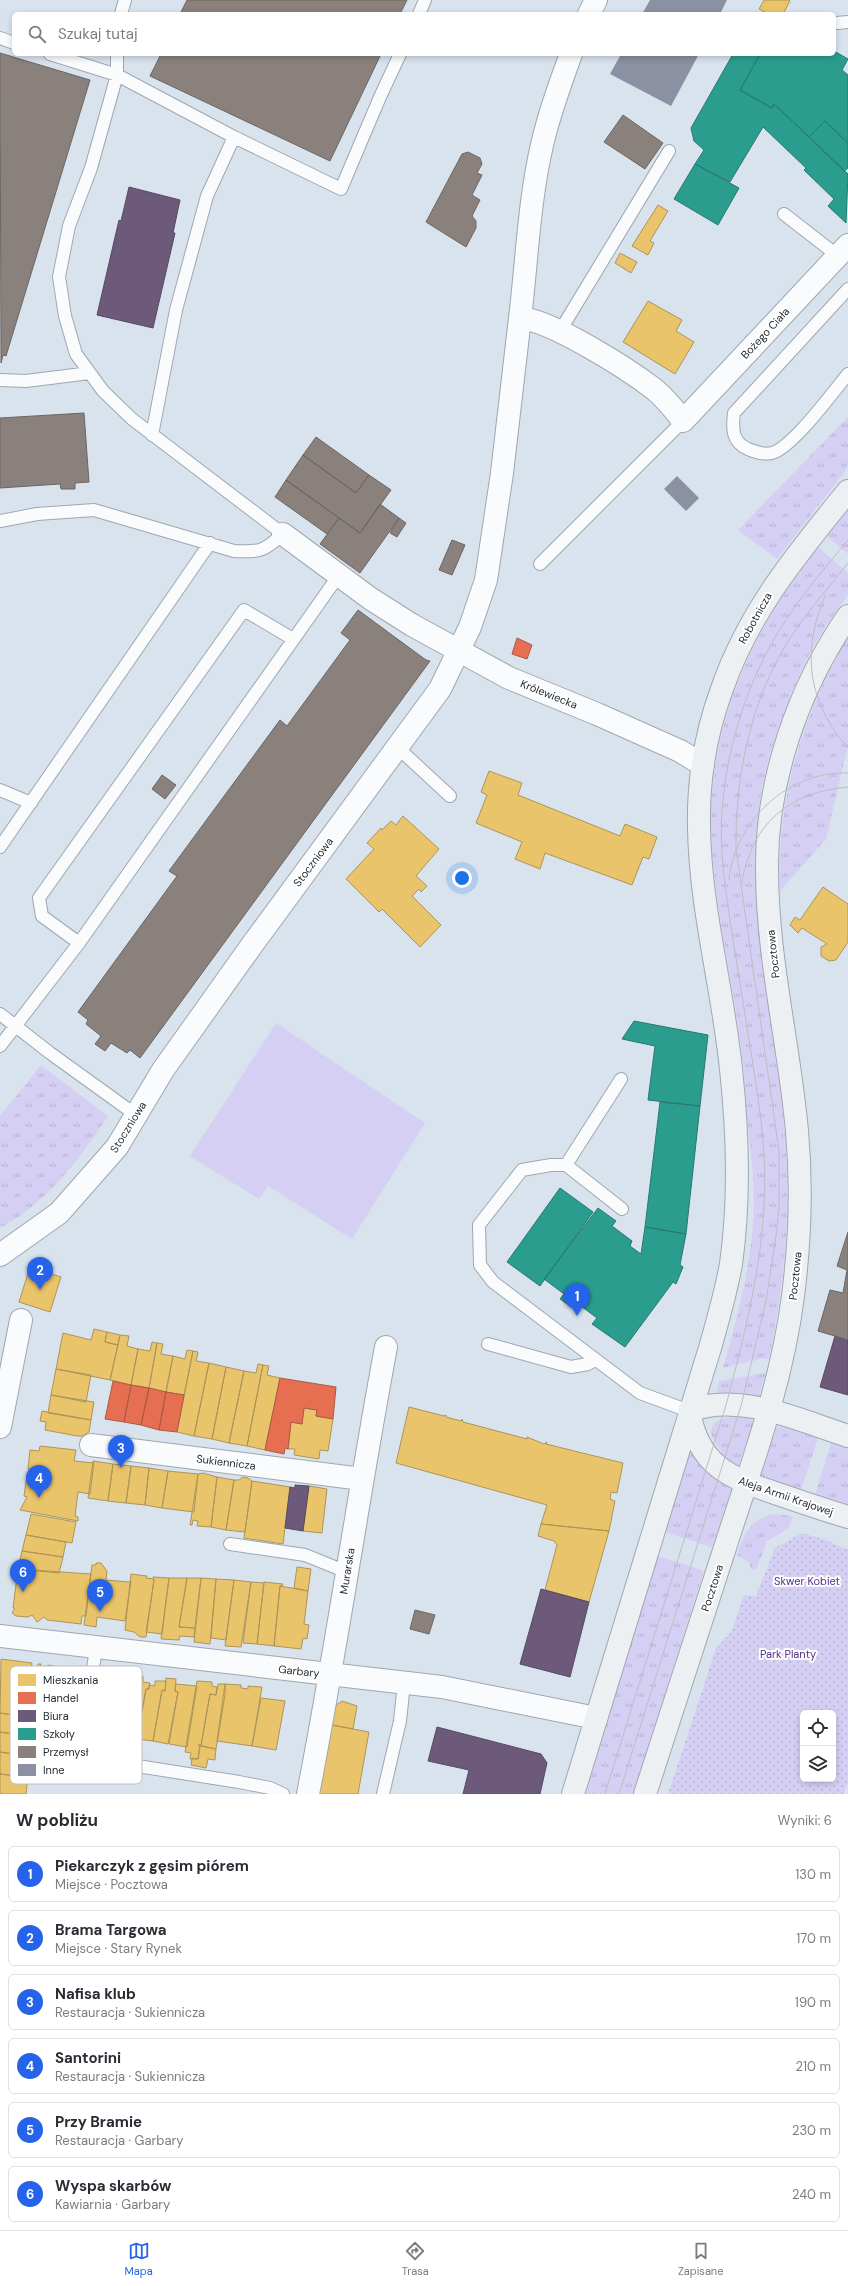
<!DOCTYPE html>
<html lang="pl">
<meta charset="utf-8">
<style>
body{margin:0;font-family:"DM Sans",sans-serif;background:#f7f7f7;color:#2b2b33}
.controls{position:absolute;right:12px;bottom:12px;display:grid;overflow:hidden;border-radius:6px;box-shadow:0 2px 6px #0003}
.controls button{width:36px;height:36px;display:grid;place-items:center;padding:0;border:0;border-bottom:1px solid #e1e1e2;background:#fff;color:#2b2b33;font:20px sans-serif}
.you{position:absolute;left:462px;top:878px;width:14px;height:14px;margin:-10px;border:3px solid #fff;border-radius:50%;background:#1a73e8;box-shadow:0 0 0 6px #1a73e833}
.badge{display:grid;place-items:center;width:26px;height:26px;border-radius:50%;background:#2563eb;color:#fff;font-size:13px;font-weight:700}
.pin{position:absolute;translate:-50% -33px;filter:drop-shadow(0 1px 2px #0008)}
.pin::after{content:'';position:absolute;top:21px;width:14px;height:12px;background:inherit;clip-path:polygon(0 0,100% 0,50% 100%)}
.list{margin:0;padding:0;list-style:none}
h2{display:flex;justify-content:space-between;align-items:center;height:52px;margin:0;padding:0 16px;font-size:17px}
h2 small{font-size:13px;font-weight:400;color:#7c7c81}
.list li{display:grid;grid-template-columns:26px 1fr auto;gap:12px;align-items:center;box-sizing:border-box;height:56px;margin:0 8px 8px;padding:0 8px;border:1px solid #e1e1e2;border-radius:6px}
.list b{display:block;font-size:15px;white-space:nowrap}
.list p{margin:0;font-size:13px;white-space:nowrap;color:#7c7c81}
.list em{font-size:13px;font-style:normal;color:#7c7c81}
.icon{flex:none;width:22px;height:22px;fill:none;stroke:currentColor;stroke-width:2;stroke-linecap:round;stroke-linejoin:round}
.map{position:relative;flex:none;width:848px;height:1794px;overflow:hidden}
.search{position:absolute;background:#fff;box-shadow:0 2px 6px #0003;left:12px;right:12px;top:12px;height:44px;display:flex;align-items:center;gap:10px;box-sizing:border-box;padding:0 14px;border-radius:6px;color:#7c7c81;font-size:15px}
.sheet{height:436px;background:#fff}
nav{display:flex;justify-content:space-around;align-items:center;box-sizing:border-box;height:56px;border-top:1px solid #e1e1e2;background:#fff;font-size:11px;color:#7c7c81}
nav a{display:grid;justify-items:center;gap:2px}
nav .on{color:#2563eb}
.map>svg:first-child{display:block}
.grass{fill:url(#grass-tufts)}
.park{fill:url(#park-dots);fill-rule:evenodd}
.pitch{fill:#d5cff4}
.homes{fill:#e9c46a;stroke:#ac9558}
.shops{fill:#e76f51;stroke:#ab5946}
.offices{fill:#6d597a;stroke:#564a63}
.schools{fill:#2a9d8f;stroke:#277972}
.industry{fill:#8a817c;stroke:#6a6664}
.building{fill:#8b91a3}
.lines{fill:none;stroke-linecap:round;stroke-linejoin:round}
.lane-casing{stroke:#9fa7b0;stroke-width:14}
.street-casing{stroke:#9fa7b0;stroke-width:24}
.secondary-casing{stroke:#9fa7b0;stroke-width:24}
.lane{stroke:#f9fbfc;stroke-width:12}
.street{stroke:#f9fbfc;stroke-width:22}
.secondary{stroke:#ecf0f2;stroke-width:22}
.tram{stroke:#bcbec1;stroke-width:1}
.labels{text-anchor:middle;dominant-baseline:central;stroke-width:4;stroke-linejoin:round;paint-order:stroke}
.street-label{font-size:11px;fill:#1f262d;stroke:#fff}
.park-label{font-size:11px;fill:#572e87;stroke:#fff}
.key{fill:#fff;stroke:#bcbec0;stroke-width:1}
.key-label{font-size:11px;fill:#1f262d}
</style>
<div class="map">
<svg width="848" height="1794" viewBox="0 0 848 1794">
<defs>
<pattern id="grass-tufts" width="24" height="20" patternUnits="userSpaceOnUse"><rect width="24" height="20" fill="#d5cff4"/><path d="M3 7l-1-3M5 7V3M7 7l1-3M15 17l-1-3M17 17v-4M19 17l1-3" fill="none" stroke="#b6b2d2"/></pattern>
<pattern id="park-dots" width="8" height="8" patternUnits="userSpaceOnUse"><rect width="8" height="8" fill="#d5cff4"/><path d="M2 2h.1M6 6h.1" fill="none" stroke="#b6b2d2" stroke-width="1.8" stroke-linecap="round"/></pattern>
</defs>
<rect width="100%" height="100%" fill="#d8e3ee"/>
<path class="grass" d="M 848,417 L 848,464 L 843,474 L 777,559 L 738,530 Z
M 848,510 L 848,554 L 827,536 Z
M 818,547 L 848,573 C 848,579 848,588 848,594 C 846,599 840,605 837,610 C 826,626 815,642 807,659 C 787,700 763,764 759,809 C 749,921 774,1016 784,1125 C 792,1204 785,1282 769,1359 L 760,1359 L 723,1368 C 738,1315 753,1259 754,1204 C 754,1175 750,1147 747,1118 C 745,1087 743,1055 738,1024 C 728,960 713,895 711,829 C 708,724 754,627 818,547 Z
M 848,637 L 848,746 L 826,839 L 780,891 C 776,800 802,715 848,637 Z
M 41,1065 L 108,1116 C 80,1158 47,1204 0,1228 L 0,1116 Z
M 766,1373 L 758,1399 L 716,1396 L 719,1381 Z
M 741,1416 L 751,1417 L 754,1422 L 738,1466 L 736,1467 L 727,1461 L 711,1435 C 710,1418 727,1418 741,1416 Z
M 781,1426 L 818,1438 L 801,1490 L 765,1479 L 761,1475 L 776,1428 Z
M 831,1443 L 848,1448 L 848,1505 L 815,1495 Z
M 690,1447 L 704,1466 L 731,1490 L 712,1547 L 664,1532 Z
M 773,1514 L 793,1516 L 788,1529 L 767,1541 L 756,1570 L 751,1569 L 749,1562 L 737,1555 C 744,1534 750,1520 773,1514 Z
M 656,1555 L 704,1571 L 633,1794 L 586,1794 Z"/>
<path class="park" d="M 802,1533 L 826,1540 L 848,1550 L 848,1782 L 843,1794 L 668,1794 L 716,1648 L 732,1631 L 744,1595 L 756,1596 L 775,1548 ZM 803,1713 L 833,1713 L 833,1779 L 803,1779 Z"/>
<path class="pitch" d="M 276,1023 L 425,1123 L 352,1239 L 268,1186 L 259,1199 L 190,1156 Z"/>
<path class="homes" d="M 764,0 L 789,0 L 790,1 L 783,14 L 768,14 L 759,9 Z
M 658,205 L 668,211 L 650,241 L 654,243 L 648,255 L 632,246 Z
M 620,253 L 637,262 L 631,273 L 615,263 Z
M 648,301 L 682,320 L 676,331 L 694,342 L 675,374 L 623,342 Z
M 489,771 L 522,783 L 518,795 L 620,836 L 625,824 L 657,837 L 649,859 L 643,857 L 632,885 L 545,853 L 540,869 L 515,859 L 522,842 L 476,823 L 487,795 L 481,792 Z
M 403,816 L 439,849 L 416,876 L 427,886 L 421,892 L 419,889 L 412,896 L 441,925 L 420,947 L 382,909 L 379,912 L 346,879 L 374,849 L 367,843 L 381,828 L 382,830 L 391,821 L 396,825 Z
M 823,887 L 848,904 L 848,942 L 836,960 L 829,961 L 821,956 L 821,947 L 827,944 L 802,928 L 798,933 L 790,925 L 795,917 L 800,920 Z
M 30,1267 L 61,1277 L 50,1312 L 19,1302 Z
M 94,1329 L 107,1332 L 105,1342 L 118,1345 L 110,1380 L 56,1369 L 63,1333 L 91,1340 Z
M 107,1332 L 120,1335 L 118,1345 L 105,1342 Z
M 120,1335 L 129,1336 L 127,1346 L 138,1349 L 131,1385 L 110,1380 Z
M 152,1342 L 157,1343 L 149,1388 L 131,1385 L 138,1349 L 150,1351 Z
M 157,1343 L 163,1344 L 161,1354 L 173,1356 L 166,1392 L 149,1388 Z
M 187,1350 L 193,1351 L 184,1395 L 166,1392 L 173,1356 L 185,1359 Z
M 193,1351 L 198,1352 L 196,1361 L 209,1363 L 194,1436 L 177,1432 Z
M 209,1363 L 226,1367 L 212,1439 L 194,1436 Z
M 258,1364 L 263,1365 L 247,1446 L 229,1443 L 244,1371 L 256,1373 Z
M 263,1365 L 269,1366 L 267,1375 L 280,1378 L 265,1450 L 247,1446 Z
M 226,1367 L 244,1371 L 229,1443 L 212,1439 Z
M 56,1369 L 91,1375 L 86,1402 L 51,1395 Z
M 51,1395 L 94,1402 L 91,1420 L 48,1413 Z
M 409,1407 L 444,1416 L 446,1415 L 446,1417 L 461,1421 L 462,1419 L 463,1422 L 527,1439 L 527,1437 L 544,1444 L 547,1442 L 546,1444 L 623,1463 L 617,1493 L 611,1492 L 610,1499 L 615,1501 L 609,1531 L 541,1524 L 547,1505 L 396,1463 Z
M 304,1408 L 317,1410 L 316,1416 L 333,1419 L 328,1451 L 320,1450 L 319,1459 L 294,1455 L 295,1449 L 288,1449 L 291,1422 L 302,1424 Z
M 42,1411 L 91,1420 L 89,1432 L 83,1436 L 77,1436 L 45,1430 L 46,1422 L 40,1421 Z
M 40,1446 L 76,1450 L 74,1461 L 94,1463 L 90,1494 L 78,1492 L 75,1516 L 78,1517 L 78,1521 L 20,1510 L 27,1497 L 24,1496 L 27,1475 L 31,1476 L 31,1470 L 28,1469 L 30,1450 L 39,1451 Z
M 93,1461 L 113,1464 L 108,1501 L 88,1498 Z
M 113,1464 L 131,1466 L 126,1503 L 108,1501 Z
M 131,1466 L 149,1468 L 145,1505 L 126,1503 Z
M 149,1468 L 168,1471 L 162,1508 L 145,1505 Z
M 168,1471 L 198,1474 L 194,1512 L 162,1508 Z
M 203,1473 L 217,1477 L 211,1527 L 197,1526 L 198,1521 L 193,1520 L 192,1525 L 190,1525 L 198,1474 Z
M 217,1477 L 234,1480 L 226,1530 L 211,1527 Z
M 243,1477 L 248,1478 L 252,1481 L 245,1532 L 226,1530 L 234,1480 L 239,1480 Z
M 252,1481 L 290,1487 L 283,1544 L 244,1538 Z
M 309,1486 L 327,1489 L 322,1533 L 303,1531 Z
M 31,1514 L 76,1522 L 72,1543 L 26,1535 Z
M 541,1524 L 609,1531 L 589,1602 L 545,1590 L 557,1545 L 554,1541 L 538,1536 Z
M 26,1535 L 66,1542 L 63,1557 L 22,1551 Z
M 22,1551 L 63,1557 L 59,1573 L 18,1569 Z
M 96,1563 L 101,1563 L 107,1571 L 106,1580 L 129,1582 L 131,1581 L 125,1621 L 97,1617 L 96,1627 L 84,1625 L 92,1565 L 96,1565 Z
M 297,1567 L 311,1569 L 308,1591 L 294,1588 Z
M 18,1569 L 91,1574 L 86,1616 L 82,1616 L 81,1624 L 47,1620 L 44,1617 L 37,1622 L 32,1615 L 28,1617 L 16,1616 L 12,1613 L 15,1608 L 13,1608 Z
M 131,1574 L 147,1576 L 146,1578 L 154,1579 L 146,1637 L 140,1637 L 134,1632 L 125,1630 Z
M 153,1577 L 169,1578 L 162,1634 L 146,1632 L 154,1581 Z
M 169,1578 L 187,1578 L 179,1627 L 195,1628 L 194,1637 L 180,1636 L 179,1640 L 161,1639 Z
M 187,1578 L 201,1578 L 195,1628 L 179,1627 Z
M 201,1578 L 216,1579 L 210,1644 L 194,1642 Z
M 216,1579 L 234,1580 L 226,1640 L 211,1638 Z
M 234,1580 L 251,1582 L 241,1647 L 225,1646 Z
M 251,1582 L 264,1583 L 257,1644 L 243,1643 Z
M 264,1582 L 283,1584 L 282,1586 L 280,1586 L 274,1646 L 257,1644 Z
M 280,1586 L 308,1591 L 304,1624 L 309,1625 L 307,1639 L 303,1638 L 301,1649 L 274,1646 Z
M 1,1659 L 32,1663 L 31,1670 L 37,1670 L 38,1664 L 41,1664 L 40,1669 L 47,1670 L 48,1665 L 63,1668 L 55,1722 L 0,1713 Z
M 136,1675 L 143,1676 L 143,1682 L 150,1683 L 149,1689 L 146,1689 L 137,1739 L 120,1735 L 131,1684 L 135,1684 Z
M 166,1678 L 176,1679 L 175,1691 L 178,1692 L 168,1744 L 153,1741 L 162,1690 L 165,1691 Z
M 155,1681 L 166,1681 L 165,1691 L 162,1690 L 153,1741 L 137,1739 L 146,1689 L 149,1689 L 149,1685 L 155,1686 Z
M 197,1681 L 212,1682 L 212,1686 L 217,1687 L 216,1695 L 210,1694 L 201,1745 L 198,1745 L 200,1746 L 198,1759 L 190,1759 L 191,1753 L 185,1752 Z
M 176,1684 L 197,1686 L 187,1747 L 169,1744 L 178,1692 L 175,1691 Z
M 218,1684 L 225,1684 L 225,1695 L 216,1749 L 201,1746 L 210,1694 L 216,1695 Z
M 225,1684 L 241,1685 L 241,1688 L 248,1689 L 248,1686 L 262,1687 L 252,1746 L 217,1741 Z
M 261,1698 L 285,1701 L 276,1750 L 252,1746 Z
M 342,1701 L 357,1706 L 353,1729 L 332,1725 L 335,1706 Z
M 0,1713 L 32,1718 L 30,1737 L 0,1732 Z
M 332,1725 L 369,1732 L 358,1794 L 319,1794 Z
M 0,1732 L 47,1739 L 44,1758 L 0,1752 Z
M 198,1745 L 216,1749 L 215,1760 L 208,1759 L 206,1768 L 191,1765 L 192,1758 L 198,1759 L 200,1746 Z
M 0,1752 L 37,1758 L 36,1762 L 44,1763 L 42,1779 L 0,1774 Z
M 0,1774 L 28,1777 L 26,1794 L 0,1794 Z"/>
<path class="shops" d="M 517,638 L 532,645 L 527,659 L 512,654 Z
M 280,1378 L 336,1387 L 333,1419 L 316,1416 L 317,1410 L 304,1408 L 302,1424 L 291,1422 L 288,1449 L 285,1448 L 284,1454 L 265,1450 Z
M 113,1381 L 131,1385 L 124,1422 L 105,1419 Z
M 131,1385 L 149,1388 L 141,1425 L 124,1422 Z
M 149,1388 L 166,1392 L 159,1430 L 141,1425 Z
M 166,1392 L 184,1395 L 177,1432 L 159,1430 Z"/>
<path class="offices" d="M 129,187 L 180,200 L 173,233 L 175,233 L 153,328 L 97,315 L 119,220 L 121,221 Z
M 835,1336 L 848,1340 L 848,1395 L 820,1387 Z
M 295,1485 L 309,1486 L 303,1531 L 285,1528 L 290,1487 L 295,1488 Z
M 541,1589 L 589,1602 L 570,1677 L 520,1664 Z
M 437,1727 L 541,1754 L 547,1763 L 540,1794 L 463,1794 L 469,1770 L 428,1761 Z"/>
<path class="schools" d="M 834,51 L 848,59 L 842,70 L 848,75 L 848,143 L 825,121 L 809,137 L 774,104 L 772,108 L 740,90 L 760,54 L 834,54 Z
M 733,54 L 760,54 L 740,90 L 772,108 L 774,104 L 848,174 L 846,223 L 828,206 L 834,199 L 804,170 L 806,168 L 763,127 L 730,182 L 695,164 L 704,150 L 694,141 L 691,128 Z
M 825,121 L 848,143 L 848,168 L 844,171 L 809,137 Z
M 695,164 L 739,188 L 718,225 L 674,199 Z
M 634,1021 L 708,1035 L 700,1106 L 648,1100 L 655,1046 L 622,1039 Z
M 660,1102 L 700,1106 L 686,1234 L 645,1227 Z
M 560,1188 L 593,1212 L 540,1286 L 507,1262 Z
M 598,1208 L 616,1221 L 612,1226 L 632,1241 L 630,1246 L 641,1254 L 645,1227 L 686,1234 L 680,1265 L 683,1267 L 676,1284 L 673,1282 L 625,1347 L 592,1324 L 597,1318 L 577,1303 L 573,1308 L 560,1299 L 564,1294 L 544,1279 Z"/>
<path class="industry" d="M 187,0 L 407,0 L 400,14 L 180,14 Z
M 0,53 L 90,80 L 6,356 L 3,355 L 1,363 Z
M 161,54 L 381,54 L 330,161 L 150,76 Z
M 623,115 L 663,143 L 645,169 L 604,142 Z
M 468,152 L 480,158 L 482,164 L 477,173 L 482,175 L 472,195 L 480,200 L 472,216 L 476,221 L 476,228 L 466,247 L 426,222 L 462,154 Z
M 84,413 L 89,482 L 75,483 L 75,489 L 61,489 L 60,484 L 0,488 L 0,418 Z
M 316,437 L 369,475 L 356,493 L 303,455 Z
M 303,455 L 356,493 L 369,475 L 391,490 L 360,533 L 286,480 Z
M 286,480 L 339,518 L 327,534 L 275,497 Z
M 380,504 L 399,518 L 360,573 L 320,544 L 339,518 L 360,533 Z
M 399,518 L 406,523 L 397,537 L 390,533 Z
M 452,540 L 465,545 L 452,575 L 439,570 Z
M 358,610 L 426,660 L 430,661 L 140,1058 L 130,1050 L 127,1053 L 111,1043 L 105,1051 L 95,1044 L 101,1036 L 86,1024 L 88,1020 L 78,1012 L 177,876 L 169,871 L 280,720 L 287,726 L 350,640 L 341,633 Z
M 162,775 L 176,785 L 165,799 L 152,789 Z
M 848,1232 L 848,1340 L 818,1331 L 830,1290 L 843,1293 L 847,1270 L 837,1266 Z
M 415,1610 L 435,1615 L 429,1634 L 410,1629 Z"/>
<path class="building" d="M 650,0 L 727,0 L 720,14 L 642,14 Z
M 621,54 L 699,54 L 671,106 L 610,74 Z
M 677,476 L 699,498 L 686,511 L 664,489 Z"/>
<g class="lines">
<g class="lane-casing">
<path id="lane" d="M 121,14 L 125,0
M 419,14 L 425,0
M 837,23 L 848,22
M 0,38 L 14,43
M 50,54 L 117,75 L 234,137 L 341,189 L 380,97 L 400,54
M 784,214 L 838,256
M 848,289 L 734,413 C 732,429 732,442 748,449 C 755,452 764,455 772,453 C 792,448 833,392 848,374
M 560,331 L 669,151
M 0,380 L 26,381 L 90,373
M 152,435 L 176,310 L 207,196 L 234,137
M 0,521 L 37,514 L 94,510 L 234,551 C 260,552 263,552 283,534 L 132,419 L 103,391 L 76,354 L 65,316 L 59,277 L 69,226 L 91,168 L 117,75 L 117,54
M 540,564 L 683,421
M 398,748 L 450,796
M 0,790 L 31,803
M 0,847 L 210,543
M 79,943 L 42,916 L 39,898 L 244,610 L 293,639
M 0,1014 L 50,1053 L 136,1115
M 0,1046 L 79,943 L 339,575
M 566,1165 L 621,1079
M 622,1209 L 566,1165 L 551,1165 L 522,1170 L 479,1225 L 480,1265 L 493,1282 L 640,1393 L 689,1411
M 488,1344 L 571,1367 L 588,1364 L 595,1360
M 230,1544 L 305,1555 L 347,1572
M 96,1648 L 80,1757 L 239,1782 L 270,1788 L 283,1794
M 383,1794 L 400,1721 L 404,1683"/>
</g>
<g class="street-casing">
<path id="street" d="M 589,14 L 596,0
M 571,54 C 560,84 549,114 542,145 C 529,201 527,260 520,318 C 551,320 628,369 654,389 C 665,398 674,409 683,421 L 848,245
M 283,534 L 371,599 L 412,625 L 509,678 L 597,714 L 680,751 L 703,765
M 0,1255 L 59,1213 L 117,1147 L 163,1070 L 252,945 L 440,689 L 470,627 L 486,580 L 502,473 L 520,318
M 0,1427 L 21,1320
M 91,1445 L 362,1479
M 0,1636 L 442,1687 L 596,1718
M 308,1794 C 337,1646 358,1496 386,1347"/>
</g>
<g class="secondary-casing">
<path id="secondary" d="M 689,1411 C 698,1466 730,1478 778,1494 C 801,1502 825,1510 848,1517
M 689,1411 C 739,1391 801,1421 848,1436
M 573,1794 L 710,1348 C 718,1320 726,1292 731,1264 C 740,1200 738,1134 731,1069 C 723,989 700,908 699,827 C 698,780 706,732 722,689 C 749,611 797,554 848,491
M 645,1794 C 674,1705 703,1615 732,1526 C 757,1450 783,1375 793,1296 C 800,1241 802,1186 797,1131 C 789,1043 767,958 767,869 C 766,781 798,689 848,616"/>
</g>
<use href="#lane" class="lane"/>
<use href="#street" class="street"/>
<use href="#secondary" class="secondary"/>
<path class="tram" d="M 826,594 C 801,650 807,702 848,748
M 729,880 C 735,821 787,771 848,773
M 742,882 C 752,823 789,792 848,787
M 605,1794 L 726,1405 C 748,1322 769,1240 764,1154 C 762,1122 757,1091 752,1059 C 745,1017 739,975 732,933 C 726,893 719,852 722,811 C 726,756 742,699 768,650 C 789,610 819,575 848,540
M 619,1794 L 741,1406 L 766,1301 L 776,1236 L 779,1206 L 779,1151 L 736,849 C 735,775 751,698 792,635 C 809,610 829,587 848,563"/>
</g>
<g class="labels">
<g class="street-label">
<text transform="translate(765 333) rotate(-47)">Bożego Ciała</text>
<text transform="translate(755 618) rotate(-61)">Robotnicza</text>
<text transform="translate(549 694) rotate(22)">Królewiecka</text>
<text transform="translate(313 862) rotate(-53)">Stoczniowa</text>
<text transform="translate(773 954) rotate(-96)">Pocztowa</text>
<text transform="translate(128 1127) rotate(-58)">Stoczniowa</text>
<text transform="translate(795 1276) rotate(-84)">Pocztowa</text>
<text transform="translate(226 1462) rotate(7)">Sukiennicza</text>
<text transform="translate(786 1496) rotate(19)">Aleja Armii Krajowej</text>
<text transform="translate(347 1571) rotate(-81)">Murarska</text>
<text transform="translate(712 1588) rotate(-72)">Pocztowa</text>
<text transform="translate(299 1671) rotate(6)">Garbary</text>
</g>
<g class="park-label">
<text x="807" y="1581">Skwer Kobiet</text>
<text x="788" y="1654">Park Planty</text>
</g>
</g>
<rect x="10" y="1666" width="132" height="118" rx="6" class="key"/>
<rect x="18" y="1674" width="18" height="12" fill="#e9c46a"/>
<rect x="18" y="1692" width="18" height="12" fill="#e76f51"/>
<rect x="18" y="1710" width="18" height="12" fill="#6d597a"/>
<rect x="18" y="1728" width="18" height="12" fill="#2a9d8f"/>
<rect x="18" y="1746" width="18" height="12" fill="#8a817c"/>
<rect x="18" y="1764" width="18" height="12" fill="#8b91a3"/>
<g class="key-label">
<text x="43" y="1684">Mieszkania</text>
<text x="43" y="1702">Handel</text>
<text x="43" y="1720">Biura</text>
<text x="43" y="1738">Szkoły</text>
<text x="43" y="1756">Przemysł</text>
<text x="43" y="1774">Inne</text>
</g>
</svg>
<div class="controls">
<button><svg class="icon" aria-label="locate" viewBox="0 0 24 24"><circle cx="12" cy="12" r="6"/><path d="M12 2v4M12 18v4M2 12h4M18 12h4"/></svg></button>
<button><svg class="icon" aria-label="layers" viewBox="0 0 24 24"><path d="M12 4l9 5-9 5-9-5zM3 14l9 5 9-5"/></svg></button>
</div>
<div class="you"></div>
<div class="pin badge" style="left:577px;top:1316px">1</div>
<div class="pin badge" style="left:40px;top:1290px">2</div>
<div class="pin badge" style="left:121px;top:1468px">3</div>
<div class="pin badge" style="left:39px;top:1498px">4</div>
<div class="pin badge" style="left:100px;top:1612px">5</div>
<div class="pin badge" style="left:23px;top:1592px">6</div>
<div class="search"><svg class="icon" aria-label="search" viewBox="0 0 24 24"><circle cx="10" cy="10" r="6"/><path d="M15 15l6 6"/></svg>Szukaj tutaj</div>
</div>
<section class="sheet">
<h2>W pobliżu<small>Wyniki: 6</small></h2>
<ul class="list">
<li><span class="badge">1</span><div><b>Piekarczyk z gęsim piórem</b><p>Miejsce · Pocztowa</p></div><em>130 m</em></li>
<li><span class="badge">2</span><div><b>Brama Targowa</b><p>Miejsce · Stary Rynek</p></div><em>170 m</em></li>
<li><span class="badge">3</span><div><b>Nafisa klub</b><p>Restauracja · Sukiennicza</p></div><em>190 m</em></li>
<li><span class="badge">4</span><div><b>Santorini</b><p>Restauracja · Sukiennicza</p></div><em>210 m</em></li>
<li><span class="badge">5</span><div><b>Przy Bramie</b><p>Restauracja · Garbary</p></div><em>230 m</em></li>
<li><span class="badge">6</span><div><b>Wyspa skarbów</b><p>Kawiarnia · Garbary</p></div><em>240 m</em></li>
</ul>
</section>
<nav>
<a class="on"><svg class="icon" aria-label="map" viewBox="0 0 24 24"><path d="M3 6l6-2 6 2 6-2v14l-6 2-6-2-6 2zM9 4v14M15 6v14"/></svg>Mapa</a>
<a><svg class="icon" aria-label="directions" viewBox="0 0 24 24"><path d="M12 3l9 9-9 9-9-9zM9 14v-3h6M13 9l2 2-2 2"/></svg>Trasa</a>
<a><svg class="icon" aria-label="saved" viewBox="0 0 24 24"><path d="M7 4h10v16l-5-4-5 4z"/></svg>Zapisane</a>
</nav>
